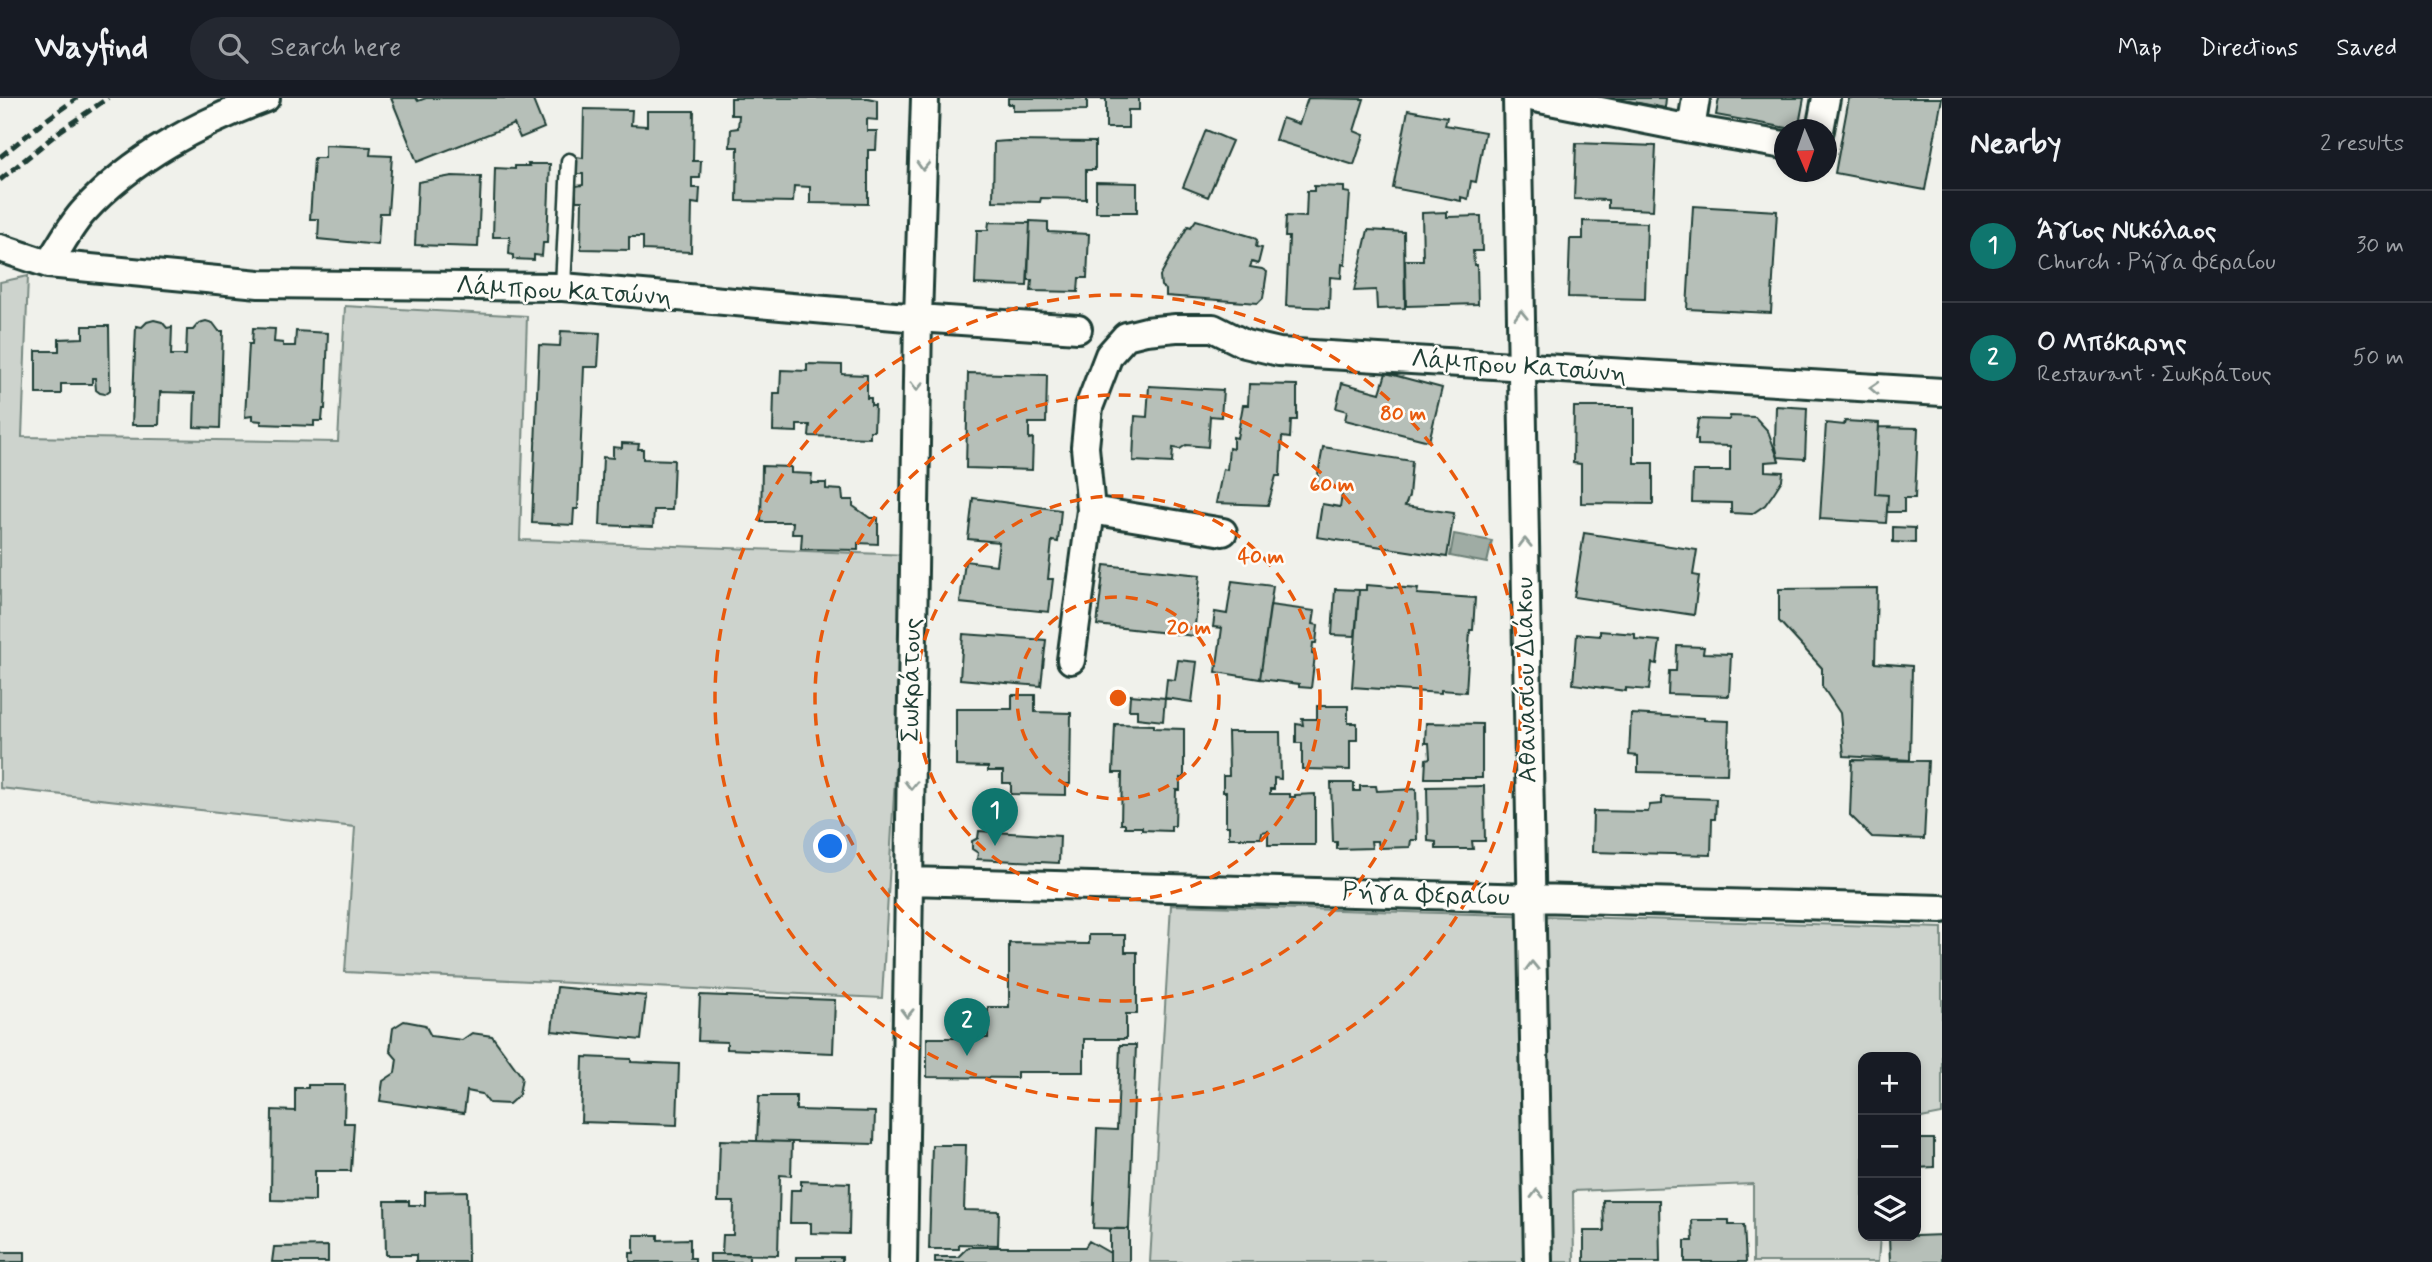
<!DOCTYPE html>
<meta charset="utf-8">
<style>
body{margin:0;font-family:Mynerve,sans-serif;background:#242831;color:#f1f3f6}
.controls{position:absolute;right:21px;bottom:21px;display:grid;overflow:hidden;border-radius:14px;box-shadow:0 4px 10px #0003}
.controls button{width:63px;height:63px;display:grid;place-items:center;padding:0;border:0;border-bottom:2px solid #363941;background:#171b24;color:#f1f3f6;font:35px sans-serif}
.compass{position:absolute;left:1774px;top:21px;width:63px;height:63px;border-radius:50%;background:#171b24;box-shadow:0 4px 10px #0003;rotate:178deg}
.you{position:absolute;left:831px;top:749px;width:24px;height:24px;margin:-18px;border:5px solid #fff;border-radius:50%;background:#1a73e8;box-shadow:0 0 0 10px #1a73e833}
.badge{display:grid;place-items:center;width:46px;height:46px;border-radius:50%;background:#0f766e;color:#fff;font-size:23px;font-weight:700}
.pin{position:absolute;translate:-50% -58px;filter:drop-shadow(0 2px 4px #0008)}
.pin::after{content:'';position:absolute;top:37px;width:24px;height:21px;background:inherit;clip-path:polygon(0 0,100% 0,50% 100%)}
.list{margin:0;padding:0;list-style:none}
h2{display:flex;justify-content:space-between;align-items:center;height:91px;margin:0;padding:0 28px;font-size:30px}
h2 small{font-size:23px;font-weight:400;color:#9ea1a6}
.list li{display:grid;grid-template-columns:46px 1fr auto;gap:21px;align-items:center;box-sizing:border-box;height:112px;padding:0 28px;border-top:2px solid #363941}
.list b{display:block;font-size:26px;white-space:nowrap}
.list p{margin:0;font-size:23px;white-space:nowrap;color:#9ea1a6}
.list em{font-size:23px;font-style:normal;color:#9ea1a6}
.icon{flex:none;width:38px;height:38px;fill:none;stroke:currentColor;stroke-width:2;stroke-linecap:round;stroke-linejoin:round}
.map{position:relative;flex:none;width:1942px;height:1164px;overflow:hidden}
header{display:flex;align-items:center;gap:42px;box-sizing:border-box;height:98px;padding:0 35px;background:#171b24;border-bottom:2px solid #363941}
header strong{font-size:33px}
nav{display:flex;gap:38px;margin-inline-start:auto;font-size:24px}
.search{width:490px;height:63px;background:#242831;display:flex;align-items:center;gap:18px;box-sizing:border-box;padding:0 24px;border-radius:38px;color:#9ea1a6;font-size:26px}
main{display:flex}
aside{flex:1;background:#171b24}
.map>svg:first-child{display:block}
.green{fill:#cdd3cd;stroke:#768880;stroke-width:2}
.water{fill:#9faca4;stroke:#6c8077;stroke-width:2}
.building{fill:#b6bfb8;stroke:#1f3d34;stroke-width:2}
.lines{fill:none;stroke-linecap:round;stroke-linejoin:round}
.lane-casing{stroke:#1f3d34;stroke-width:19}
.street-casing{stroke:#1f3d34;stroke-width:32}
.lane{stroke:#fdfcf7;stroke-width:14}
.street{stroke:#fdfcf7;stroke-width:26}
.rail{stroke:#1f3d34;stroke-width:5;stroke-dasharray:10 5;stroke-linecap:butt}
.oneway{stroke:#8e9c96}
.ring{fill:none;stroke:#e8590c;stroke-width:3.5;stroke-dasharray:12 9}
.labels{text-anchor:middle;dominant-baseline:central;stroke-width:5;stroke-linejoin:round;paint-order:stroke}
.street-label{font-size:26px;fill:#1f3d34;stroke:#fdfcf7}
.centre{fill:#e8590c;stroke:#fdfcf7;stroke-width:3.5}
.ring-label{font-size:21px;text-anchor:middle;font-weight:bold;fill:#e8590c;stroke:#fdfcf7;stroke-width:5;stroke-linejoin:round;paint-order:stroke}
</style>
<header>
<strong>Wayfind</strong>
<div class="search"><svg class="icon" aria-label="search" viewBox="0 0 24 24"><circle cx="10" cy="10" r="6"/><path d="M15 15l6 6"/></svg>Search here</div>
<nav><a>Map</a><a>Directions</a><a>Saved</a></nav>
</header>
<main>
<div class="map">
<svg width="1942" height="1164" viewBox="0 0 1942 1164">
<rect width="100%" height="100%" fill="#f0f1eb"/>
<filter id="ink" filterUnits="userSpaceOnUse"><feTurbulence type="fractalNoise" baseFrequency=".0143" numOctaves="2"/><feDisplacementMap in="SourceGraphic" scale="14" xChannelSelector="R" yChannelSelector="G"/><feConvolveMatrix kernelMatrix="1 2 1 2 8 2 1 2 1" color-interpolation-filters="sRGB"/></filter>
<g filter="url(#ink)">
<path class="green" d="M 28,178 L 22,339 L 338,344 L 345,208 L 527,218 L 520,442 L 908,457 L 882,900 L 345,874 L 355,729 L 0,690 L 0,184 Z
M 1171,807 L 1942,830 L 1942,1016 L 1916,1021 L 1916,959 L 1863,959 L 1863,1138 L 1880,1138 L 1878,1164 L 1753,1164 L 1753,1086 L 1573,1093 L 1574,1164 L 1150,1164 Z"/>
<path class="water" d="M 1454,436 L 1492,443 L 1487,465 L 1450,458 Z"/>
<path class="building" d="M 391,0 L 416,0 L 418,3 L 426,0 L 532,0 L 544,30 L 520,40 L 514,26 L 417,64 Z
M 731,0 L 868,0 L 877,2 L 877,22 L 867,21 L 867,33 L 877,33 L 876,52 L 868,52 L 868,106 L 810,105 L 810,89 L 794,88 L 793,104 L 737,103 L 738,49 L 730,49 L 731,31 L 738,30 L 739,17 L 731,17 Z
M 1008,0 L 1139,0 L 1139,12 L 1128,12 L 1128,30 L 1106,30 L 1106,1 L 1087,1 L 1087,12 L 1013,13 L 1013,6 L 1008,6 Z
M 1308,0 L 1364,1 L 1354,33 L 1364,37 L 1354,67 L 1275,42 L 1282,20 L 1299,26 Z
M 1613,0 L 1666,0 L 1665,10 Z
M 1719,0 L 1804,0 L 1798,32 L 1716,17 Z
M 1849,0 L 1942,0 L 1925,92 L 1835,75 Z
M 584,11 L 632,12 L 631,27 L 647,28 L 647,13 L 694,13 L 693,63 L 701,63 L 700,80 L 692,80 L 692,90 L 700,90 L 699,106 L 692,105 L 691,154 L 643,152 L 643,139 L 629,139 L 629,152 L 581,151 L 582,103 L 576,103 L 576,88 L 583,87 L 583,76 L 576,76 L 576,59 L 583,60 Z
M 1408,12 L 1447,19 L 1445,27 L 1485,34 L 1476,84 L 1471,83 L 1468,101 L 1461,99 L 1461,103 L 1393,90 Z
M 1206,32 L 1232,43 L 1208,99 L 1183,89 Z
M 1008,43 L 1095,44 L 1095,72 L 1086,72 L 1086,101 L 1041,100 L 1040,104 L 993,103 L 994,44 Z
M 1576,45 L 1656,48 L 1653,112 L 1608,110 L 1608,102 L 1574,101 Z
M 325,47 L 371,49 L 370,57 L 392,58 L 388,115 L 380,115 L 378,147 L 318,141 L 319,121 L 310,121 L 314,60 L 325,60 Z
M 528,66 L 550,66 L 547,145 L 543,145 L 542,158 L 534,157 L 534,162 L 513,161 L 513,157 L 509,156 L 510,139 L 493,139 L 495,70 L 515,71 L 515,68 L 529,68 Z
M 452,78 L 481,79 L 478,149 L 415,147 L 418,84 Z
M 1096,84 L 1137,85 L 1137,114 L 1096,114 Z
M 1314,88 L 1344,89 L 1344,94 L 1350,95 L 1345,167 L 1342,166 L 1341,180 L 1330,179 L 1329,210 L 1286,208 L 1289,139 L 1285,139 L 1286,118 L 1306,119 L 1307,93 L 1314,93 Z
M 1693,108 L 1777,113 L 1771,215 L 1687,211 Z
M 1447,114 L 1447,119 L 1481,118 L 1482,153 L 1473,153 L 1474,167 L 1477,167 L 1478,206 L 1406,208 L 1405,162 L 1423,162 L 1422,115 Z
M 1196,122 L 1253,139 L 1257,142 L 1256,149 L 1262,150 L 1258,166 L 1252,164 L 1250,169 L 1262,171 L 1267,174 L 1263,200 L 1258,205 L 1166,198 L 1166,192 L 1161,188 L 1160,178 L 1188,128 L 1191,129 Z
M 1030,123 L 1048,124 L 1048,134 L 1089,136 L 1087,180 L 1079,180 L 1078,194 L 1031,193 L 1032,182 L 1028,182 Z
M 1583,123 L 1647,125 L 1645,201 L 1568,199 L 1570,141 L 1583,141 Z
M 989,124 L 1030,125 L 1027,188 L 975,186 L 977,132 L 988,132 Z
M 1368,132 L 1404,134 L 1405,210 L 1377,211 L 1376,192 L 1354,193 Z
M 154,222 L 162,224 L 167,230 L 172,229 L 171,257 L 186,257 L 187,232 L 193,232 L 199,225 L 206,223 L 213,225 L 219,233 L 223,233 L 220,330 L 194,329 L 195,295 L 160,294 L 159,327 L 132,327 L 136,228 L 142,229 L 147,224 Z
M 83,228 L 109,228 L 110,292 L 105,296 L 100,295 L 96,292 L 95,280 L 92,280 L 92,286 L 61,286 L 61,296 L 36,296 L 36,253 L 59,253 L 59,241 L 83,240 Z
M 253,230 L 275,231 L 274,244 L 283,245 L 283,248 L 295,248 L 296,233 L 328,235 L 325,311 L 323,311 L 322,323 L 314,323 L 314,328 L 261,326 L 261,323 L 252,322 L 252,318 L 245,319 L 249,246 L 252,246 Z
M 561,233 L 600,235 L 598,269 L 584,269 L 578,411 L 574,411 L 573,427 L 532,425 L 539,247 L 560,248 Z
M 807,266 L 842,267 L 842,276 L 867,277 L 867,300 L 871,300 L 871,307 L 875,307 L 874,333 L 870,333 L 870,340 L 809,338 L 810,327 L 797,327 L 797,334 L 773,333 L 774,295 L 780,295 L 781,272 L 807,273 Z
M 968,275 L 1047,277 L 1046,325 L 1029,325 L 1029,341 L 1033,340 L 1032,372 L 966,370 Z
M 1386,275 L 1442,290 L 1429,343 L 1345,322 L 1347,313 L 1336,310 L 1342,285 L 1380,295 Z
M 1249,286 L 1297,287 L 1297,322 L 1291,322 L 1290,340 L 1282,339 L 1280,378 L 1276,378 L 1268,407 L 1216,405 L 1223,371 L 1227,372 L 1229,350 L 1233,351 L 1233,339 L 1237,340 L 1243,307 L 1248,307 Z
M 1149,288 L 1223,292 L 1221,319 L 1210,318 L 1208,349 L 1186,347 L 1180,351 L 1173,350 L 1172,365 L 1133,363 L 1135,318 L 1147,319 Z
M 1776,308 L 1807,310 L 1805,361 L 1778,359 L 1775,345 Z
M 1574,309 L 1634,309 L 1634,365 L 1653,365 L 1653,406 L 1581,405 L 1581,366 L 1573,365 Z
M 1730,318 L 1755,319 L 1768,333 L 1779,363 L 1765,364 L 1765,373 L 1783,374 L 1782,382 L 1773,396 L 1765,407 L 1752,416 L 1731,415 L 1731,405 L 1692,404 L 1693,373 L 1730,373 L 1730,348 L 1698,347 L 1698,342 L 1695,342 L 1698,321 L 1729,322 Z
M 1845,323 L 1879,325 L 1875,396 L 1888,397 L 1886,425 L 1820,421 L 1826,325 L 1844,327 Z
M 1879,329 L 1918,330 L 1915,400 L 1904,400 L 1904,414 L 1887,414 L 1888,397 L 1875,396 Z
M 622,345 L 639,346 L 638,351 L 643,351 L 643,361 L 674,362 L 672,412 L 654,412 L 653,429 L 600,427 L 603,359 L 613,360 L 613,349 L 622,350 Z
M 1323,349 L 1412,363 L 1409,398 L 1405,408 L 1454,415 L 1447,459 L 1317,439 L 1322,406 L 1340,409 L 1343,391 L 1316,387 Z
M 762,368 L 791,369 L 791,375 L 812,376 L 811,385 L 826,385 L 826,391 L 842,392 L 843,402 L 853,402 L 853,408 L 870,420 L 878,420 L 878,446 L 858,445 L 858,452 L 801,451 L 802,436 L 792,436 L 793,424 L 761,424 Z
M 973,400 L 1061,412 L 1058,444 L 1052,443 L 1048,481 L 1053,481 L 1049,514 L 960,505 L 965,463 L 996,467 L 999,444 L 968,441 Z
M 1893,429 L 1915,430 L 1915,445 L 1893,444 Z
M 1584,435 L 1697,452 L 1693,477 L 1699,478 L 1694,517 L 1574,499 Z
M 1104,467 L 1200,477 L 1194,538 L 1097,527 Z
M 1232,483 L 1273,488 L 1260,581 L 1216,574 L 1222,530 L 1213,529 L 1215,514 L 1227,516 Z
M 1366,487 L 1418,491 L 1417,496 L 1475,500 L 1473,532 L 1470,532 L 1466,594 L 1441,592 L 1441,595 L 1352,589 L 1359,492 L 1366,492 Z
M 1877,490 L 1875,565 L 1912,568 L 1910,662 L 1844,658 L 1840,615 L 1822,588 L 1822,570 L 1779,523 L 1779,491 Z
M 1335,491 L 1359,492 L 1355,538 L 1332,537 Z
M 1270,507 L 1315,513 L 1313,526 L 1318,527 L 1316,545 L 1313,545 L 1312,556 L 1315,557 L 1311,590 L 1299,589 L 1299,586 L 1260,581 Z
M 1600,533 L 1635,536 L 1635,541 L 1660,543 L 1657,566 L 1652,565 L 1649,592 L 1626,590 L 1626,593 L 1573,586 L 1577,536 L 1600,538 Z
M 963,536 L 1046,542 L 1041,588 L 960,581 Z
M 1677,548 L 1704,549 L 1703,555 L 1731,556 L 1729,598 L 1668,596 L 1669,573 L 1676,573 Z
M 1178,562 L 1197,564 L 1192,604 L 1165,600 L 1167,581 L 1175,582 Z
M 1012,597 L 1035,597 L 1035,614 L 1071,615 L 1070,686 L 1066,686 L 1066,697 L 1011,696 L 1011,685 L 1003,685 L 1003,673 L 988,673 L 988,669 L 956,668 L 956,611 L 1012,611 Z
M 1130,597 L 1165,600 L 1163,623 L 1137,620 L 1137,612 L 1129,612 Z
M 1317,608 L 1348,608 L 1348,625 L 1357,625 L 1357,642 L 1350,642 L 1350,672 L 1302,671 L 1302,645 L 1296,645 L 1296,626 L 1303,627 L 1302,621 L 1317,621 Z
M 1631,616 L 1704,620 L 1704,622 L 1729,623 L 1727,676 L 1638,674 L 1638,658 L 1629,657 Z
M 1426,625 L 1482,626 L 1482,680 L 1425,680 L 1426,661 L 1430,660 L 1429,645 L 1425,645 Z
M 1115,626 L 1154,627 L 1154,630 L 1184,631 L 1184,681 L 1180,680 L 1180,692 L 1176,692 L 1175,728 L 1171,728 L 1171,733 L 1142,732 L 1142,729 L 1125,729 L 1125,726 L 1121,726 L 1122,675 L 1113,675 Z
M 1228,634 L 1280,634 L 1281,681 L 1274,680 L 1274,691 L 1270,691 L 1270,696 L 1290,696 L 1290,699 L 1295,699 L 1295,697 L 1315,696 L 1315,747 L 1268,747 L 1268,733 L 1262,734 L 1261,740 L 1229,740 L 1229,728 L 1226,728 L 1226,694 L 1223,694 L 1223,678 L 1229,678 Z
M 1852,662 L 1928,663 L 1924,741 L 1872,739 L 1850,717 Z
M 1331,685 L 1354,685 L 1354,693 L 1360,693 L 1360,688 L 1376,688 L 1377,693 L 1416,691 L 1417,742 L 1411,742 L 1410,749 L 1379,750 L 1378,743 L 1371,743 L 1372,750 L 1337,751 L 1337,744 L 1333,744 Z
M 1484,688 L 1485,743 L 1472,743 L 1473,751 L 1436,751 L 1436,744 L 1428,743 L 1427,689 Z
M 1662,699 L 1716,701 L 1715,721 L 1712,721 L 1711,757 L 1592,754 L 1593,713 L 1648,714 L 1650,707 L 1662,706 Z
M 979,733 L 1060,738 L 1059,765 L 977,761 L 978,755 L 972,751 L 972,743 L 978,740 Z
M 1089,837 L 1125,837 L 1125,854 L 1137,854 L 1137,916 L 1126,916 L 1126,941 L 1084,941 L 1084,974 L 1017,974 L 1017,980 L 927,979 L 927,940 L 988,940 L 988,909 L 1009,909 L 1009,845 L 1089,846 Z
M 557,889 L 646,898 L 641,942 L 552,933 Z
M 700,897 L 835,902 L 833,955 L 727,951 L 727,944 L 698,943 Z
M 404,923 L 425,927 L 431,938 L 462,942 L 472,935 L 492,938 L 522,979 L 519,997 L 509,1006 L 489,1005 L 482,996 L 467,993 L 464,1015 L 380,1003 L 383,983 L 395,975 L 397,961 L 390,953 L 393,930 Z
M 1120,947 L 1136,947 L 1129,1131 L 1093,1130 L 1097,1031 L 1117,1032 Z
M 583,959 L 631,961 L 631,964 L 679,966 L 677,1027 L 581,1024 Z
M 308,987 L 345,987 L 344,1025 L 354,1025 L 351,1073 L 315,1073 L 315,1103 L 271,1102 L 272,1012 L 295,1013 L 295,990 L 308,990 Z
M 759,998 L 796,998 L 796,1012 L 875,1014 L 874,1046 L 757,1043 Z
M 1916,1041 L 1934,1041 L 1934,1069 L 1916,1070 Z
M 720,1042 L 792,1044 L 791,1078 L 780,1077 L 778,1157 L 722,1156 L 723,1137 L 733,1137 L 734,1104 L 718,1104 Z
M 932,1047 L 966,1047 L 964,1112 L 999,1113 L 998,1147 L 959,1146 L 959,1151 L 929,1151 Z
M 801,1083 L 850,1085 L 849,1136 L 811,1135 L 811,1125 L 790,1125 L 791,1092 L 801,1092 Z
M 467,1093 L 468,1164 L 416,1164 L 416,1157 L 386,1157 L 385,1103 L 409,1103 L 409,1107 L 425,1107 L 425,1094 Z
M 1603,1102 L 1659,1102 L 1660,1164 L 1584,1164 L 1584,1133 L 1604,1133 Z
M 1692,1122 L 1729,1122 L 1729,1127 L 1744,1127 L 1746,1164 L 1685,1164 L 1685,1143 L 1693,1143 Z
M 1110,1131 L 1129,1131 L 1129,1164 L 1110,1164 Z
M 634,1137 L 658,1137 L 658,1142 L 690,1141 L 690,1160 L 695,1160 L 695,1164 L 630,1164 L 630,1155 L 634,1155 Z
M 1942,1137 L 1942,1164 L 1890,1164 L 1889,1139 Z
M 1089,1143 L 1110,1155 L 1110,1164 L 935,1164 L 935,1159 L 958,1159 L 968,1149 L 1085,1149 Z
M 328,1148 L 328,1164 L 272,1164 L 274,1149 Z
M 0,1154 L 25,1154 L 25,1164 L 0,1164 Z
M 710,1156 L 749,1156 L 749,1164 L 710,1164 Z
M 796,1159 L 842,1159 L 842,1164 L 796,1164 Z"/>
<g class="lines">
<g class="lane-casing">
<path id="lane" d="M 563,189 L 569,63"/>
</g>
<g class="street-casing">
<path id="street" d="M 1517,0 L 1538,1164
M 1535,0 L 1691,31 L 1784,47
M 1691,31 L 1696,0
M 1820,32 L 1826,0
M 0,150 L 48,166 L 259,186 L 563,189 L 918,220 L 1078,231
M 48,166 C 60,149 70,128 84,113 C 133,59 200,25 266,0
M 1091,412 L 1223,434
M 1071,562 L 1091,412 L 1085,349 L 1089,309 L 1109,257 L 1126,238 L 1146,233 L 1176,230 L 1213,230 L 1245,246 L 1279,254 L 1942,294
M 909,783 L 1942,811
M 903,1164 L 918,220 L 925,0"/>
</g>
<use href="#lane" class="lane"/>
<use href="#street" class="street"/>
<path class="rail" d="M 0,59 L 46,22 L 77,0
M 0,82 L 60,33 L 108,0"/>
</g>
<defs><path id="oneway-chevron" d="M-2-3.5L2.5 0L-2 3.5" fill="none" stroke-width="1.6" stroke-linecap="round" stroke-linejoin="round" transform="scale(1.75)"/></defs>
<g class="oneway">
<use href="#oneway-chevron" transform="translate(923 68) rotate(92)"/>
<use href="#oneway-chevron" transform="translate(1521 217) rotate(-91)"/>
<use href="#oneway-chevron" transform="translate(917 288) rotate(91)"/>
<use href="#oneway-chevron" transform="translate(1874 290) rotate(-177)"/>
<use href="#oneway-chevron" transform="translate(1525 445) rotate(-91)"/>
<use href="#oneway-chevron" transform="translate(911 687) rotate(91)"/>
<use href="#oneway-chevron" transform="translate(1532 868) rotate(-91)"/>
<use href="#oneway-chevron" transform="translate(907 915) rotate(91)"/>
<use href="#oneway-chevron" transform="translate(1537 1096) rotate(-91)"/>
</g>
</g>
<g class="ring">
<circle cx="1118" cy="600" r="101"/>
<circle cx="1118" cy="600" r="202"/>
<circle cx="1118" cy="600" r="303"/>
<circle cx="1118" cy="600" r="403"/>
</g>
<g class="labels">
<g class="street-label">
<text transform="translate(564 194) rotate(3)">Λάμπρου Κατσώνη</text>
<text transform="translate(1519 269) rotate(4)">Λάμπρου Κατσώνη</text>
<text transform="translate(912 582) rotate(-89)">Σωκράτους</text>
<text transform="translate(1527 582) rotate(-91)">Αθανασίου Διάκου</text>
<text transform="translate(1426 797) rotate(2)">Ρήγα Φεραίου</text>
</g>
</g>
<circle cx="1118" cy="600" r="10" class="centre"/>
<g class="ring-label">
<text x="1403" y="322">80 m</text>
<text x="1332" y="393">60 m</text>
<text x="1261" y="465">40 m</text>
<text x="1189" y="536">20 m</text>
</g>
</svg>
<div class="controls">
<button>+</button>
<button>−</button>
<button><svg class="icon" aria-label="layers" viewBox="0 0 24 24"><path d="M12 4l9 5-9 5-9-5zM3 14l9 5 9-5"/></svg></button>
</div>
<svg class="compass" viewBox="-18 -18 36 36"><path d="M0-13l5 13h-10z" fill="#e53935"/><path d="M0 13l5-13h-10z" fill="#9ea1a6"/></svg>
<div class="you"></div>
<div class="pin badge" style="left:995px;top:748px">1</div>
<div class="pin badge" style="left:967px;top:958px">2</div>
</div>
<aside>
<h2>Nearby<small>2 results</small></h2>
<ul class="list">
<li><span class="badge">1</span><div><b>Άγιος Νικόλαος</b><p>Church · Ρήγα Φεραίου</p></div><em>30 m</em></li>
<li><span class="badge">2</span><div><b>Ο Μπόκαρης</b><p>Restaurant · Σωκράτους</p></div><em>50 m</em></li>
</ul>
</aside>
</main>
